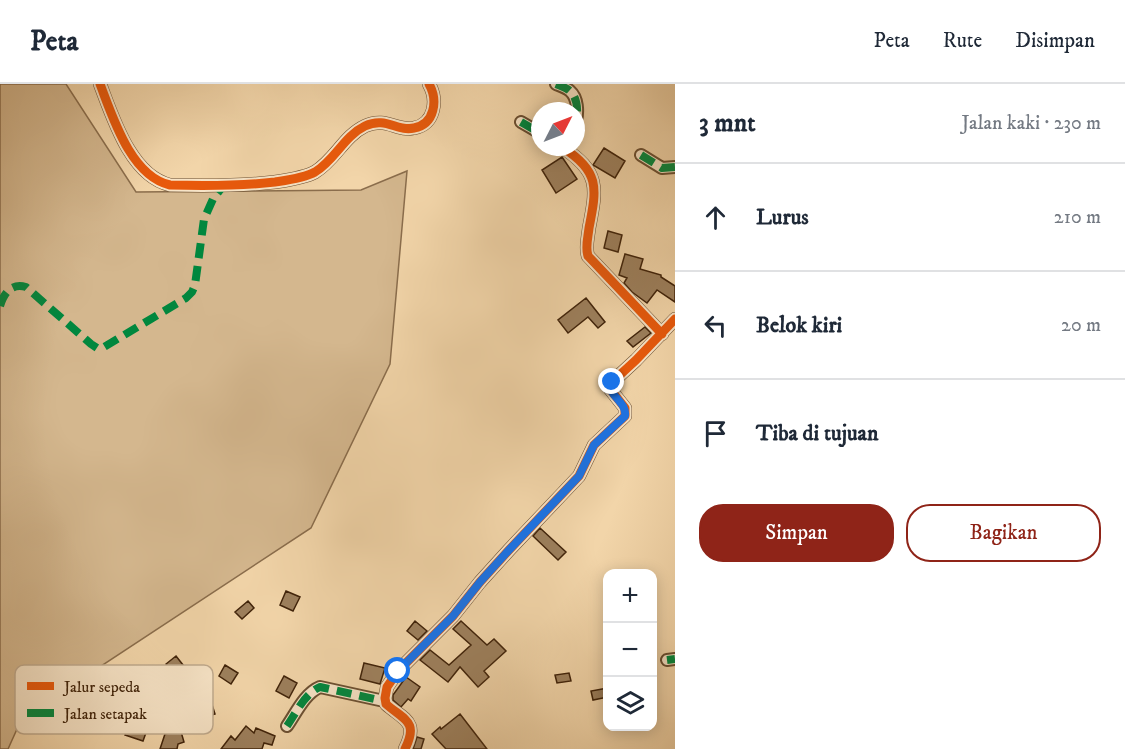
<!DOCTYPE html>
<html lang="id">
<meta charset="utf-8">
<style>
body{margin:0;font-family:"IM FELL DW Pica",serif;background:#f2f2f3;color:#1f2937}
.controls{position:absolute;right:18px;bottom:18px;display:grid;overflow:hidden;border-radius:12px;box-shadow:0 3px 15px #0003}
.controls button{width:54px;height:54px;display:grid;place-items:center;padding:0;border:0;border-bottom:2px solid #e0e1e3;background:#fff;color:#1f2937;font:30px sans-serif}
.compass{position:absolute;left:531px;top:18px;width:54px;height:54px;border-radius:50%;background:#fff;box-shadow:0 3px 15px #0003;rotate:48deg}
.stop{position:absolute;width:18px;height:18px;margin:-14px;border:4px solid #1a73e8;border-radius:50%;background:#fff}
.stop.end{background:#1a73e8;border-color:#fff;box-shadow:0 2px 6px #0008}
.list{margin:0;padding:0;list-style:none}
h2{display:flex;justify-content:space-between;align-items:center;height:78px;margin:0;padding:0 24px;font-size:26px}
h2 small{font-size:20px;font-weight:400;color:#747a83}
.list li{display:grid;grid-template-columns:39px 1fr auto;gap:18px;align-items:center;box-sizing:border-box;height:108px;padding:0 24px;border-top:2px solid #e0e1e3}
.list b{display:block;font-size:22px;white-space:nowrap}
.list em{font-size:20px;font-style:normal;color:#747a83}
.actions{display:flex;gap:12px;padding:18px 24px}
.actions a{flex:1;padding:14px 0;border:2px solid #8f2418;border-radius:24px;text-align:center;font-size:21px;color:#8f2418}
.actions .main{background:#8f2418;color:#fff}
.icon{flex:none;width:33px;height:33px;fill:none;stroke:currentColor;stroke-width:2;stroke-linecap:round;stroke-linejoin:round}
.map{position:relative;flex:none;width:675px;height:665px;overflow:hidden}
header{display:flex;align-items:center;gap:36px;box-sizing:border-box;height:84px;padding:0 30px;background:#fff;border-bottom:2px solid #e0e1e3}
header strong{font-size:28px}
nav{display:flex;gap:33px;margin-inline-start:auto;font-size:21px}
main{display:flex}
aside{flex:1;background:#fff}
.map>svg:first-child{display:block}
.green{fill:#d4b78e;stroke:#8a6d4c;stroke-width:1.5}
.building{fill:#9d805d;stroke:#40230a;stroke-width:1.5}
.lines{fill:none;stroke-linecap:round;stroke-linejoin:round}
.minor-casing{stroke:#6c5032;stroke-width:14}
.minor{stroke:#f7e4c7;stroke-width:10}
.quiet{stroke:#00873e;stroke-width:8;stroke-dasharray:15 8;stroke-linecap:butt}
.cycleway-casing{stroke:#f7e4c7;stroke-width:13}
.cycleway{stroke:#e8590c;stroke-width:9}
.route{stroke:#1a73e8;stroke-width:8}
.key{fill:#f7e4c7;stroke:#c0aa8e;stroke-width:1.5}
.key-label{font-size:16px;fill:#40230a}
</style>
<header>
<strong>Peta</strong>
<nav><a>Peta</a><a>Rute</a><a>Disimpan</a></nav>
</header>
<main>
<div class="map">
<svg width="675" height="665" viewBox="0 0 675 665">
<rect width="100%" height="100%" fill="#f2d5a9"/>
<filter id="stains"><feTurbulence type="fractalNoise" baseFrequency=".00333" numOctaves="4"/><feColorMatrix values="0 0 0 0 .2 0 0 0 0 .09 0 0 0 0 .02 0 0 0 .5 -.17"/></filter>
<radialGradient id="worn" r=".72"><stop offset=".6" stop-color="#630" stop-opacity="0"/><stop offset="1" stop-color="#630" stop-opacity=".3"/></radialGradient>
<path class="green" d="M 0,0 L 66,0 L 136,108 L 361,106 L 407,87 L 390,280 L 311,444 L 22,634 L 8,665 L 0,665 Z"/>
<path class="building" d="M 604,64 L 625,77 L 615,94 L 593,81 Z
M 562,73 L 577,95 L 556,109 L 542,86 Z
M 608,147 L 622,151 L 618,168 L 604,164 Z
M 625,170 L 643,175 L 640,185 L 661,191 L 661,193 L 675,202 L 675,218 L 657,206 L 647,219 L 632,208 L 624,199 L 627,194 L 619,191 Z
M 586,214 L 605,238 L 598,244 L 588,233 L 568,249 L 558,236 Z
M 645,243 L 651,249 L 633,263 L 627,257 Z
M 540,444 L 566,468 L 558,476 L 533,452 Z
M 286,507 L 300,513 L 293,527 L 280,521 Z
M 248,517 L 254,524 L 242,535 L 235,528 Z
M 415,537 L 427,547 L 418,556 L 407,547 Z
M 461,537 L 487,561 L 494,555 L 506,567 L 484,587 L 489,593 L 478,603 L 460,583 L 448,598 L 420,576 L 430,566 L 449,581 L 471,561 L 453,545 Z
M 176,572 L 183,581 L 173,589 L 166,580 Z
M 364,579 L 385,584 L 380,600 L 360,595 Z
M 225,581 L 238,589 L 231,600 L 219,592 Z
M 569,589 L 571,597 L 557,599 L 555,591 Z
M 284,592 L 297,599 L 289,614 L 276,607 Z
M 406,593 L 420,603 L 411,617 L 408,615 L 401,623 L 393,616 L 393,611 Z
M 608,604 L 608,613 L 593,616 L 591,607 Z
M 209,611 L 215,630 L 179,641 L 184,658 L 178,660 L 177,665 L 160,665 L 165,650 L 173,648 L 165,627 Z
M 460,630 L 487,665 L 446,665 L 432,650 L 440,643 L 441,645 Z
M 150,632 L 148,643 L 143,657 L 125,651 L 129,639 Z
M 246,642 L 254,649 L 256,644 L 275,652 L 272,661 L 264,659 L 262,665 L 221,665 L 231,652 L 235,656 Z
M 417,653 L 424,655 L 421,665 L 413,665 Z"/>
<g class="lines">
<g class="minor-casing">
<path id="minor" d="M 100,0 C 113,34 131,92 170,101 C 206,102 240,102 275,98 C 288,96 304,94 315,88 C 335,76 344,52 365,42 C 386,32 397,48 414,44 C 435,40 438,16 429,0
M 556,0 C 561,2 567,4 570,7 C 578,14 578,28 576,37
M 521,38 L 540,49
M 562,63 C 600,88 597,103 589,144 C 588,154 585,163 588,172 L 662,250
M 641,71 L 662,84 L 675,83
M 667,576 L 675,575
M 287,642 C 296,629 305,609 320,603 L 384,617
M 405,665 C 419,637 404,636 386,620 L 385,614 L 387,603 L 398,587 L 453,532 L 480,498 L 509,466 L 579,392 L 594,361 L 625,332 L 625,324 L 610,305 L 610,300 L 636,276 L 675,235"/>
</g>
<use href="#minor" class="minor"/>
<path class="quiet" d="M 556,0 C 561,2 567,4 570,7 C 578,14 578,28 576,37
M 521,38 L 540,49
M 641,71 L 662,84 L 675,83
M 0,222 C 4,209 11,199 26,203 L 91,260 L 97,264 L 104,263 L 186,214 L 192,208 L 195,201 L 204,135 L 213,115 L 223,102
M 667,576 L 675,575
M 287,642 C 296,629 305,609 320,603 L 384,617"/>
<g class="cycleway-casing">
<path id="cycleway" d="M 100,0 C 113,34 131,92 170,101 C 206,102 240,102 275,98 C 288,96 304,94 315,88 C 335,76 344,52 365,42 C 386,32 397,48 414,44 C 435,40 438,16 429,0
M 562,63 C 600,88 597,103 589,144 C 588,154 585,163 588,172 L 662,250
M 405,665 C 419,637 404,636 386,620 L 385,614 L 387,603 L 398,587 L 453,532 L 480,498 L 509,466 L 579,392 L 594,361 L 625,332 L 625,324 L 610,305 L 610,300 L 636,276 L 675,235"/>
</g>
<use href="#cycleway" class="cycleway"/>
</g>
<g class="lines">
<path class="route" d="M 398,587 L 453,532 L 480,498 L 509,466 L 579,392 L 594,361 L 625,332 C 627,319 611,313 609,301 L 612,298"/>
</g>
<rect x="15" y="581" width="198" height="69" rx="9" class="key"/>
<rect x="27" y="598" width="27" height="8" fill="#e8590c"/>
<rect x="27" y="625" width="27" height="8" fill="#00873e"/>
<g class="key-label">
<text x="64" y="608">Jalur sepeda</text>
<text x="64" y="635">Jalan setapak</text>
</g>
<rect width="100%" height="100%" filter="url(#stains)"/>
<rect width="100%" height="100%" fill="url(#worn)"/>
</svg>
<div class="controls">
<button>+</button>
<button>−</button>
<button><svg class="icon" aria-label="layers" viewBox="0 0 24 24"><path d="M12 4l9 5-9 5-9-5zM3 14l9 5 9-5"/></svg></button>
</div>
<svg class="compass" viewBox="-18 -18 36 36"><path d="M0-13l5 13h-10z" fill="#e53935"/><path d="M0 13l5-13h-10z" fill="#747a83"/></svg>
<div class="stop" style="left:398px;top:587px"></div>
<div class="stop end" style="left:612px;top:298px"></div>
</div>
<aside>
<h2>3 mnt<small>Jalan kaki · 230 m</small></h2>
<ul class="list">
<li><svg class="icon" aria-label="ahead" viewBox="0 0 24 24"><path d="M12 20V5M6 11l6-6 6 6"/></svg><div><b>Lurus</b></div><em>210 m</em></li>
<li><svg class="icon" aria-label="left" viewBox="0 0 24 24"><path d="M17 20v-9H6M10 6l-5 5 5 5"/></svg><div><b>Belok kiri</b></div><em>20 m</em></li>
<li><svg class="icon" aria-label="arrive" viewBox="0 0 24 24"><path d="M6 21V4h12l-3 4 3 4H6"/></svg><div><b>Tiba di tujuan</b></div></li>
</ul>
<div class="actions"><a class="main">Simpan</a><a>Bagikan</a></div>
</aside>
</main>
